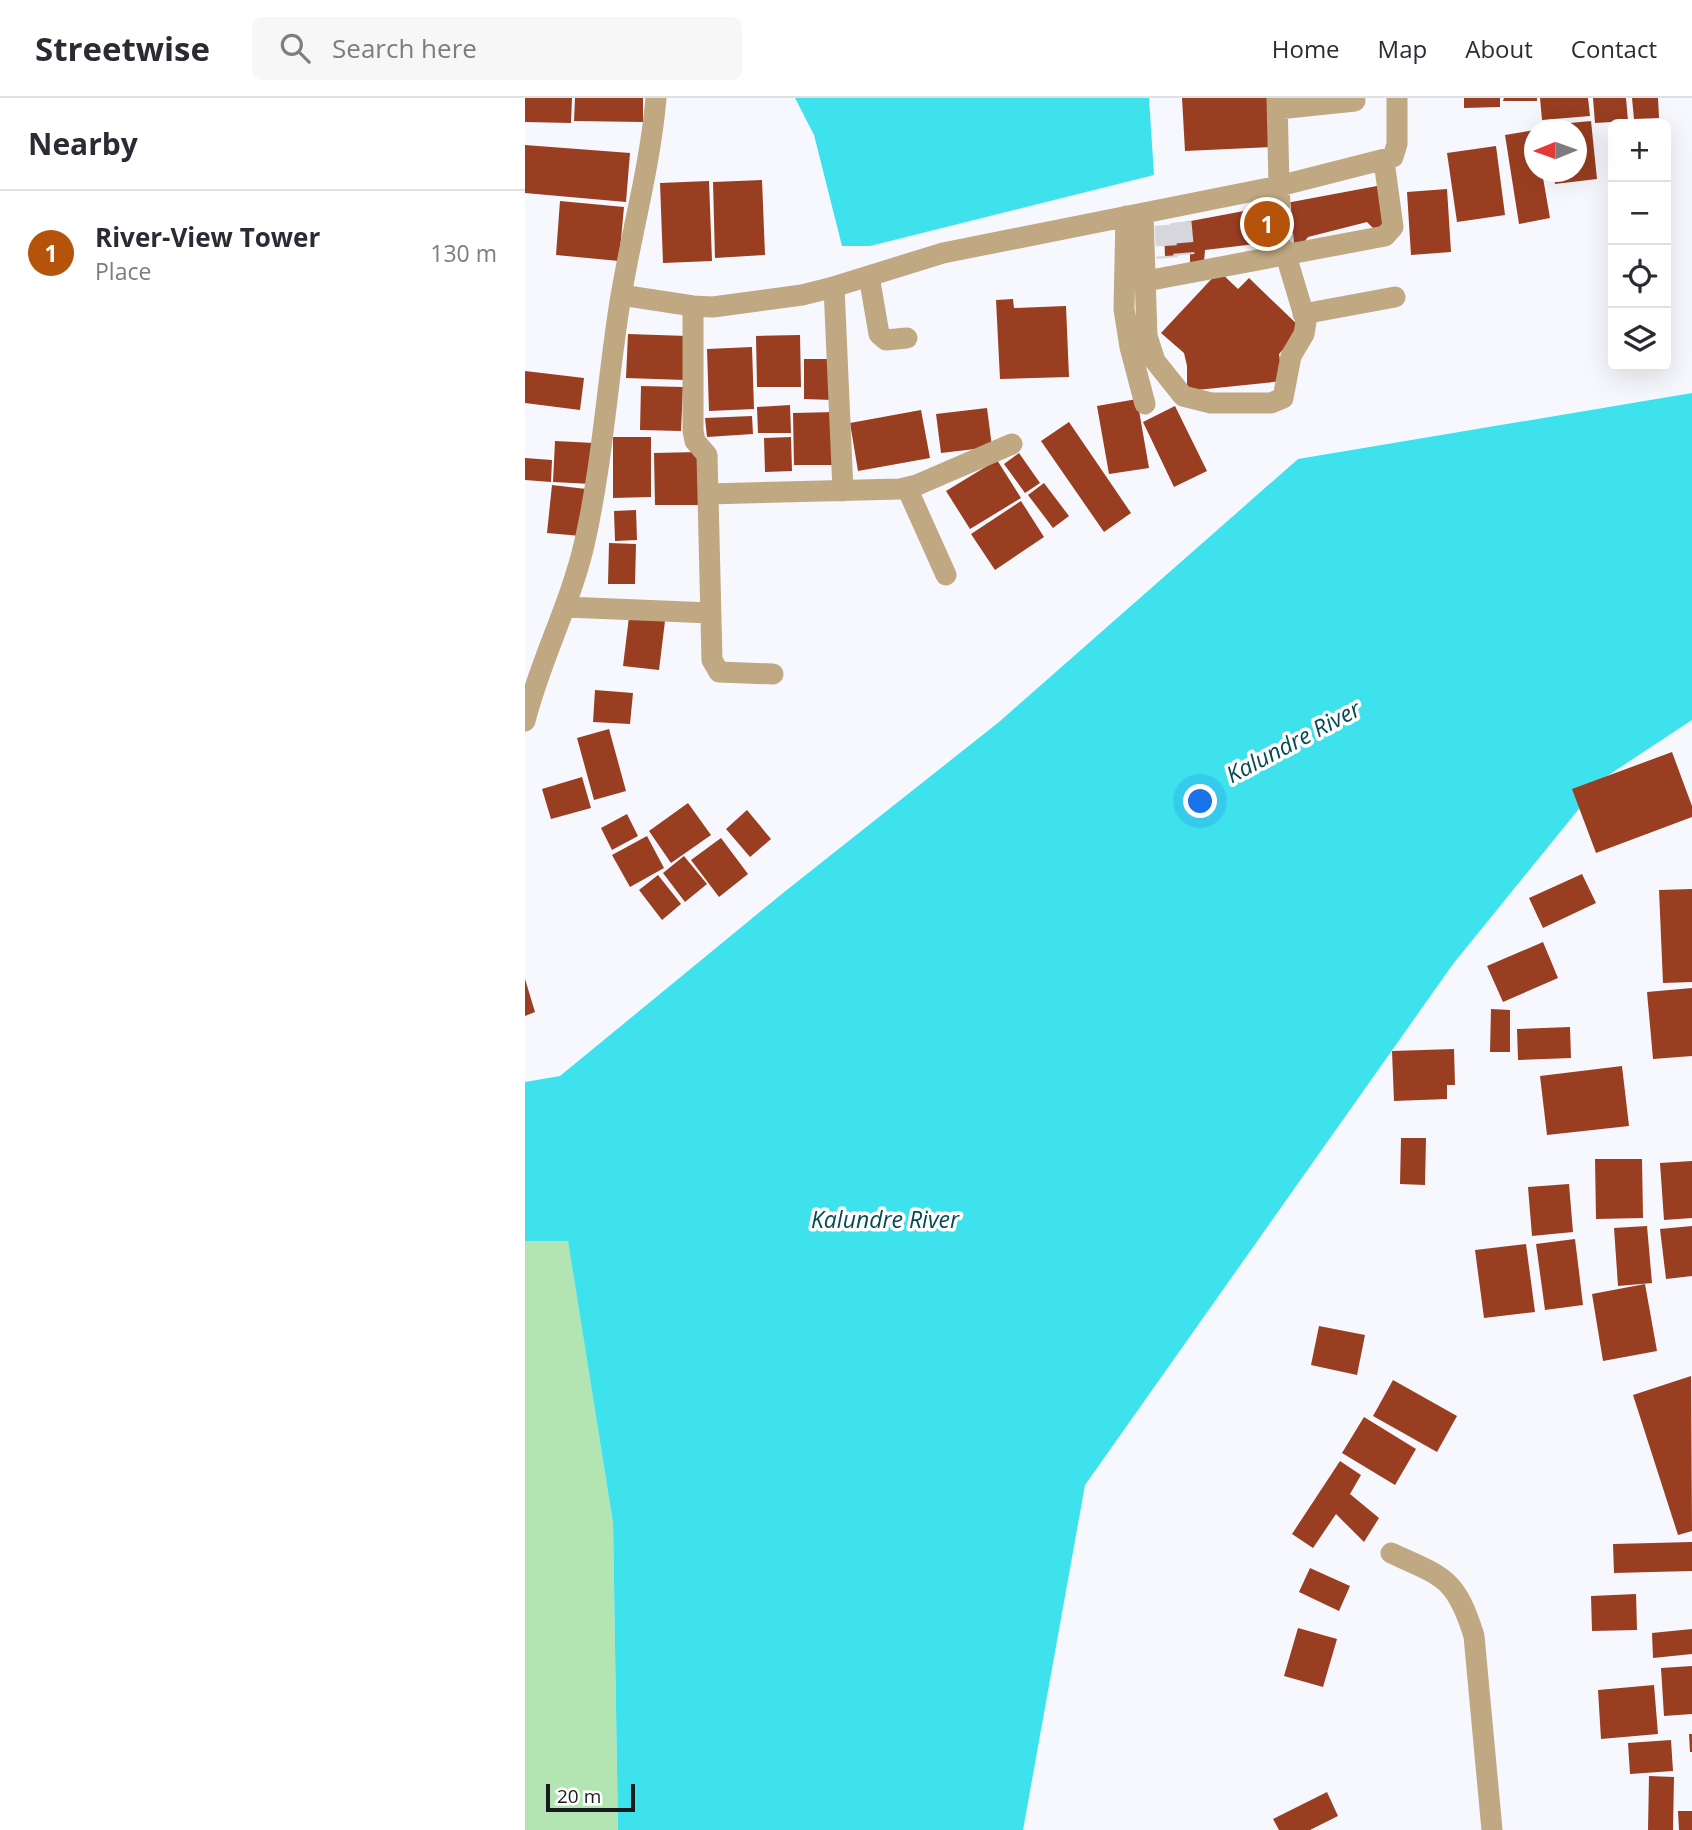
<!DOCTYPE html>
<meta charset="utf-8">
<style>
body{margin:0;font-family:"Open Sans",sans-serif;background:#f7f7f7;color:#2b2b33}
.controls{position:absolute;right:21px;top:21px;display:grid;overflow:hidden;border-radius:10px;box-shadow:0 7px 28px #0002}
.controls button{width:63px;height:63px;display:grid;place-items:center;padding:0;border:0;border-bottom:2px solid #e1e1e2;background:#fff;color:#2b2b33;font:35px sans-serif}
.compass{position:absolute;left:999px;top:21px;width:63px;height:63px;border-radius:50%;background:#fff;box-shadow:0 7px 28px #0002;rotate:269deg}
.scale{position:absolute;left:21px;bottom:18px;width:89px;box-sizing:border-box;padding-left:7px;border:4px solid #1a1a1e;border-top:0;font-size:19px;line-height:24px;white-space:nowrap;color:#1a1a1e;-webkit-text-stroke:5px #fff;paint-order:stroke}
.you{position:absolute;left:676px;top:704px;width:24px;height:24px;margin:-18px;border:5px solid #fff;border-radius:50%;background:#1a73e8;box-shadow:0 0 0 10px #1a73e833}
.badge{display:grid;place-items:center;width:46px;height:46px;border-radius:50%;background:#b45309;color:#fff;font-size:23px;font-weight:700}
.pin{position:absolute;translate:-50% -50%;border:4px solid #fff;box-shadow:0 2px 7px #0006}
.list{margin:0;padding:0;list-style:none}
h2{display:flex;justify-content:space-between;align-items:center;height:91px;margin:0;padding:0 28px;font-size:30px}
h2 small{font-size:23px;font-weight:400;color:#7c7c81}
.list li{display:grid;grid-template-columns:46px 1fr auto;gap:21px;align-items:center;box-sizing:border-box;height:126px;padding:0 28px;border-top:2px solid #e1e1e2}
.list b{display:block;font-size:26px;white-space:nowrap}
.list p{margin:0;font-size:23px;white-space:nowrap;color:#7c7c81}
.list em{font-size:23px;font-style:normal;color:#7c7c81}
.icon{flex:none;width:38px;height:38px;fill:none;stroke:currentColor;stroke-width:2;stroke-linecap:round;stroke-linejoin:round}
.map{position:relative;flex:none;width:1167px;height:1732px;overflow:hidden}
header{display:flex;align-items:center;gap:42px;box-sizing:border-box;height:98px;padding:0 35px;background:#fff;border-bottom:2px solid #e1e1e2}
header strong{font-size:33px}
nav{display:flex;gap:38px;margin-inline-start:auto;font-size:24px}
.search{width:490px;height:63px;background:#f7f7f7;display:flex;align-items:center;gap:18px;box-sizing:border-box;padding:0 24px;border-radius:10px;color:#7c7c81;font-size:26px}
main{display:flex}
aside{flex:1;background:#fff}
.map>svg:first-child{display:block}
.green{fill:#b2e5b1}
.water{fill:#3ee2ed}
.building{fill:#993e21}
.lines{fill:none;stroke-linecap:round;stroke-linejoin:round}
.street-tunnel{stroke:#d6d6dc;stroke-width:21;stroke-dasharray:21 10;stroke-linecap:butt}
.street{stroke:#bfa882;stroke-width:21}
.labels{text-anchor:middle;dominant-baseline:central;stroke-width:7;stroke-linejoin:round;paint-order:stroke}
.water-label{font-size:23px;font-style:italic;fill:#024c51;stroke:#fff}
</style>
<header>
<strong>Streetwise</strong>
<div class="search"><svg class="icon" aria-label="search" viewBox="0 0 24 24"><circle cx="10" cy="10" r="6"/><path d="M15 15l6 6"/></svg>Search here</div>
<nav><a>Home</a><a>Map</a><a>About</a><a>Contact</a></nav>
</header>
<main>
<aside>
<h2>Nearby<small></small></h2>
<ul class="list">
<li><span class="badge">1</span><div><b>River-View Tower</b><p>Place</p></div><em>130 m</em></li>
</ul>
</aside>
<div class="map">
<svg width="1167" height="1732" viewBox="0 0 1167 1732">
<rect width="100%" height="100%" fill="#f7f7fe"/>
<path class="green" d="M 43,1142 L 88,1425 L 93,1732 L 0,1732 L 0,1143 Z"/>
<path class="water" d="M 270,0 L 624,0 L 629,77 L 345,148 L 317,148 L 289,37 Z
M 1167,295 L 1167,622 L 1079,680 L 928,866 L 560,1387 L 498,1732 L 93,1732 L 88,1425 L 43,1143 L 0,1143 L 0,984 L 35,978 L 258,795 L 474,624 L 773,361 Z"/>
<path class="building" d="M 0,0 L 47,0 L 46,25 L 0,24 Z
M 50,0 L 118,0 L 118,24 L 49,23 Z
M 657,0 L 745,0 L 748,49 L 660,53 Z
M 939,0 L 975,0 L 975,9 L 939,10 Z
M 979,0 L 1012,0 L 1012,3 L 978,3 Z
M 1015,0 L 1063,0 L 1065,18 L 1017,22 Z
M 1068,0 L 1101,0 L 1103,23 L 1070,25 Z
M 1107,0 L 1133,0 L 1134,20 L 1109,21 Z
M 1066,23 L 1072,81 L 1030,86 L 1029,74 L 1052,74 L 1052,32 L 1025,32 L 1024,27 Z
M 1010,32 L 1010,74 L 1017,74 L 1025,120 L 994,126 L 980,37 Z
M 0,47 L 105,55 L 101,104 L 0,95 Z
M 971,48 L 980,117 L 932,124 L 922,55 Z
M 237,82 L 240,157 L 190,160 L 188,84 Z
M 184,83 L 187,163 L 138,165 L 135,85 Z
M 852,88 L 860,129 L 849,131 L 842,124 L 783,139 L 777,147 L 755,143 L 680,152 L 679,164 L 665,164 L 665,155 L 640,159 L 639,128 Z
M 922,91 L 926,154 L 886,157 L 882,94 Z
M 35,103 L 99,109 L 94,163 L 31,157 Z
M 694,173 L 713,191 L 724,180 L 777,231 L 754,256 L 758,283 L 662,293 L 662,268 L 659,255 L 636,235 Z
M 488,201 L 489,210 L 541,208 L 544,279 L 475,281 L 471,202 Z
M 103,236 L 162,238 L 160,282 L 101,280 Z
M 275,237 L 276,289 L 232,289 L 231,238 Z
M 227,249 L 229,311 L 184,313 L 182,251 Z
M 279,261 L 307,261 L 307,302 L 279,301 Z
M 0,273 L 59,280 L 55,312 L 0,305 Z
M 116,288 L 158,289 L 156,333 L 115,332 Z
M 612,301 L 624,370 L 584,376 L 572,308 Z
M 265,307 L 266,335 L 233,335 L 232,309 Z
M 650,308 L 682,373 L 649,389 L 618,324 Z
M 462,310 L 467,349 L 416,355 L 411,316 Z
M 396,312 L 405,360 L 333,373 L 325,325 Z
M 310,314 L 311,367 L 269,367 L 268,315 Z
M 227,318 L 228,336 L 182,339 L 180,320 Z
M 544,324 L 606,415 L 579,434 L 516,343 Z
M 88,339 L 126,339 L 126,399 L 88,400 Z
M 266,339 L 267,373 L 240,374 L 239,340 Z
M 30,343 L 69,345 L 67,386 L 28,384 Z
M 174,354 L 174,407 L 130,407 L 129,355 Z
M 494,355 L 515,385 L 500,395 L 479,366 Z
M 0,360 L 27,362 L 26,384 L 0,382 Z
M 472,362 L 496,400 L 445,431 L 421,393 Z
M 519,385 L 544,418 L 528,430 L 503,397 Z
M 27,387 L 61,391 L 56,438 L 22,435 Z
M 496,403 L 519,439 L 470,472 L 446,436 Z
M 111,412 L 112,442 L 90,443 L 89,413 Z
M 84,445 L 111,446 L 110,486 L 83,486 Z
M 104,519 L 140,523 L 134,572 L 98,568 Z
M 70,592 L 108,595 L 105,626 L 68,624 Z
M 84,631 L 101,693 L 69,702 L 52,640 Z
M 1147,654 L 1167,708 L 1167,719 L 1071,755 L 1047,691 Z
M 57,679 L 66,710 L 26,721 L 17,691 Z
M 163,705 L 186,737 L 146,765 L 124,733 Z
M 222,712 L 246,741 L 225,759 L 201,731 Z
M 102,716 L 113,738 L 87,752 L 76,730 Z
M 122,738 L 139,770 L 105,789 L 87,757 Z
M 196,740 L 223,776 L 194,799 L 166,762 Z
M 159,758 L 182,786 L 160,804 L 138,775 Z
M 1057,776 L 1071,805 L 1018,830 L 1004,800 Z
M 133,777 L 156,806 L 137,822 L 114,792 Z
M 1167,791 L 1167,884 L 1138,885 L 1134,792 Z
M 1018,844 L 1033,880 L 978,904 L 962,868 Z
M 0,881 L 10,914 L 0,918 Z
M 1167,890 L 1167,958 L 1128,961 L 1122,894 Z
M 966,911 L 985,912 L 985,954 L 965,954 Z
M 1045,929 L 1046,960 L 993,962 L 992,931 Z
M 929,951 L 930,987 L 922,987 L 922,1001 L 869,1003 L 867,953 Z
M 1097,968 L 1104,1028 L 1022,1037 L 1015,978 Z
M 876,1040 L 901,1040 L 900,1087 L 875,1086 Z
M 1070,1061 L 1117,1061 L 1118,1120 L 1071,1121 Z
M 1167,1063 L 1167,1120 L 1139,1122 L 1135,1065 Z
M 1044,1086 L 1048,1134 L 1007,1138 L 1003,1089 Z
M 1122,1128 L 1127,1185 L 1093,1188 L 1089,1130 Z
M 1167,1128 L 1167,1178 L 1141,1181 L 1135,1131 Z
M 1050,1141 L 1058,1207 L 1020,1212 L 1011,1146 Z
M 1001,1146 L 1010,1214 L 959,1220 L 950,1152 Z
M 1120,1186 L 1132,1253 L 1078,1263 L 1067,1196 Z
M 794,1228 L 840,1237 L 832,1277 L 786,1267 Z
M 1166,1278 L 1167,1433 L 1153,1437 L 1108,1297 Z
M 868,1282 L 932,1318 L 912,1354 L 848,1318 Z
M 839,1319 L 891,1351 L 870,1387 L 817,1355 Z
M 815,1363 L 836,1377 L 825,1396 L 854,1420 L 839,1444 L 811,1416 L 788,1450 L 767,1436 Z
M 1167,1444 L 1167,1473 L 1089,1475 L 1088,1446 Z
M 785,1470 L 825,1488 L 814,1513 L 774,1494 Z
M 1111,1496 L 1112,1532 L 1067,1533 L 1066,1498 Z
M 773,1530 L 812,1541 L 798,1589 L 759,1578 Z
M 1167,1531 L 1167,1556 L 1128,1560 L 1127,1535 Z
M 1167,1568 L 1167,1616 L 1139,1618 L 1136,1570 Z
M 1129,1587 L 1133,1636 L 1076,1641 L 1073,1592 Z
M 1164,1636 L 1167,1636 L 1167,1654 L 1165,1654 Z
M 1146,1642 L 1148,1673 L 1105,1676 L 1103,1645 Z
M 1124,1678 L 1149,1679 L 1148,1732 L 1123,1732 Z
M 802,1694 L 813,1718 L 785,1732 L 754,1732 L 748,1721 Z
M 1153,1713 L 1167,1713 L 1167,1732 L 1154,1732 Z"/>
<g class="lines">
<path class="street-tunnel" d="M 755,105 L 759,151
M 656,124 L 659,157
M 640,127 L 642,160"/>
<path class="street" d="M 753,11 L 830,3
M 755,105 L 754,88 L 868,59 L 872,46 L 872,0
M 618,115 L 622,238 L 630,263 L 658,298 L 686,305 L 746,305 L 758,300 L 766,258 L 779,236 L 781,224 L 759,151
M 601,118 L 599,211 L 605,249 L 620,306
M 344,178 L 354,236 L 361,242 L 382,240
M 621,183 L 860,138 L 868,129 L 859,63
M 309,189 L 318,393
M 96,197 L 168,208 L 188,209 L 277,197 L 305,190 L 418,155 L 754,88 L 752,0
M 168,208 L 168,333 L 170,343 L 182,357 L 187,562 L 194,574 L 248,576
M 778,216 L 870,199
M 382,390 L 421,477
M 183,396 L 375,391 L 392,387 L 487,346
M 41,509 L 186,515
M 0,623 C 15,563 45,507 59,447 C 77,369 82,288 94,210 C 105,139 125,71 131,0
M 866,1455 C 919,1479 931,1480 949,1538 L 967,1732"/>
</g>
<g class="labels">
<g class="water-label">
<text transform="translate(768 643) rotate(-28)">Kalundre River</text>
<text x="360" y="1121">Kalundre River</text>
</g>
</g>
</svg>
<div class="controls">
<button>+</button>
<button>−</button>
<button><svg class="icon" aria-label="locate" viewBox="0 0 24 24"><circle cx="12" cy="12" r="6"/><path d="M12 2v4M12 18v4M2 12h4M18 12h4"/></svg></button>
<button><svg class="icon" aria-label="layers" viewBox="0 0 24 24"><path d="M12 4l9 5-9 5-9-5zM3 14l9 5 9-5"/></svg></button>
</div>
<svg class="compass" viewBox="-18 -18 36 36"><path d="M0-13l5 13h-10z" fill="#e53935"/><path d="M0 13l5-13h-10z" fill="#7c7c81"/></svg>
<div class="scale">20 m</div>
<div class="you"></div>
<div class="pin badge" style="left:742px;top:126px">1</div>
</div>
</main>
